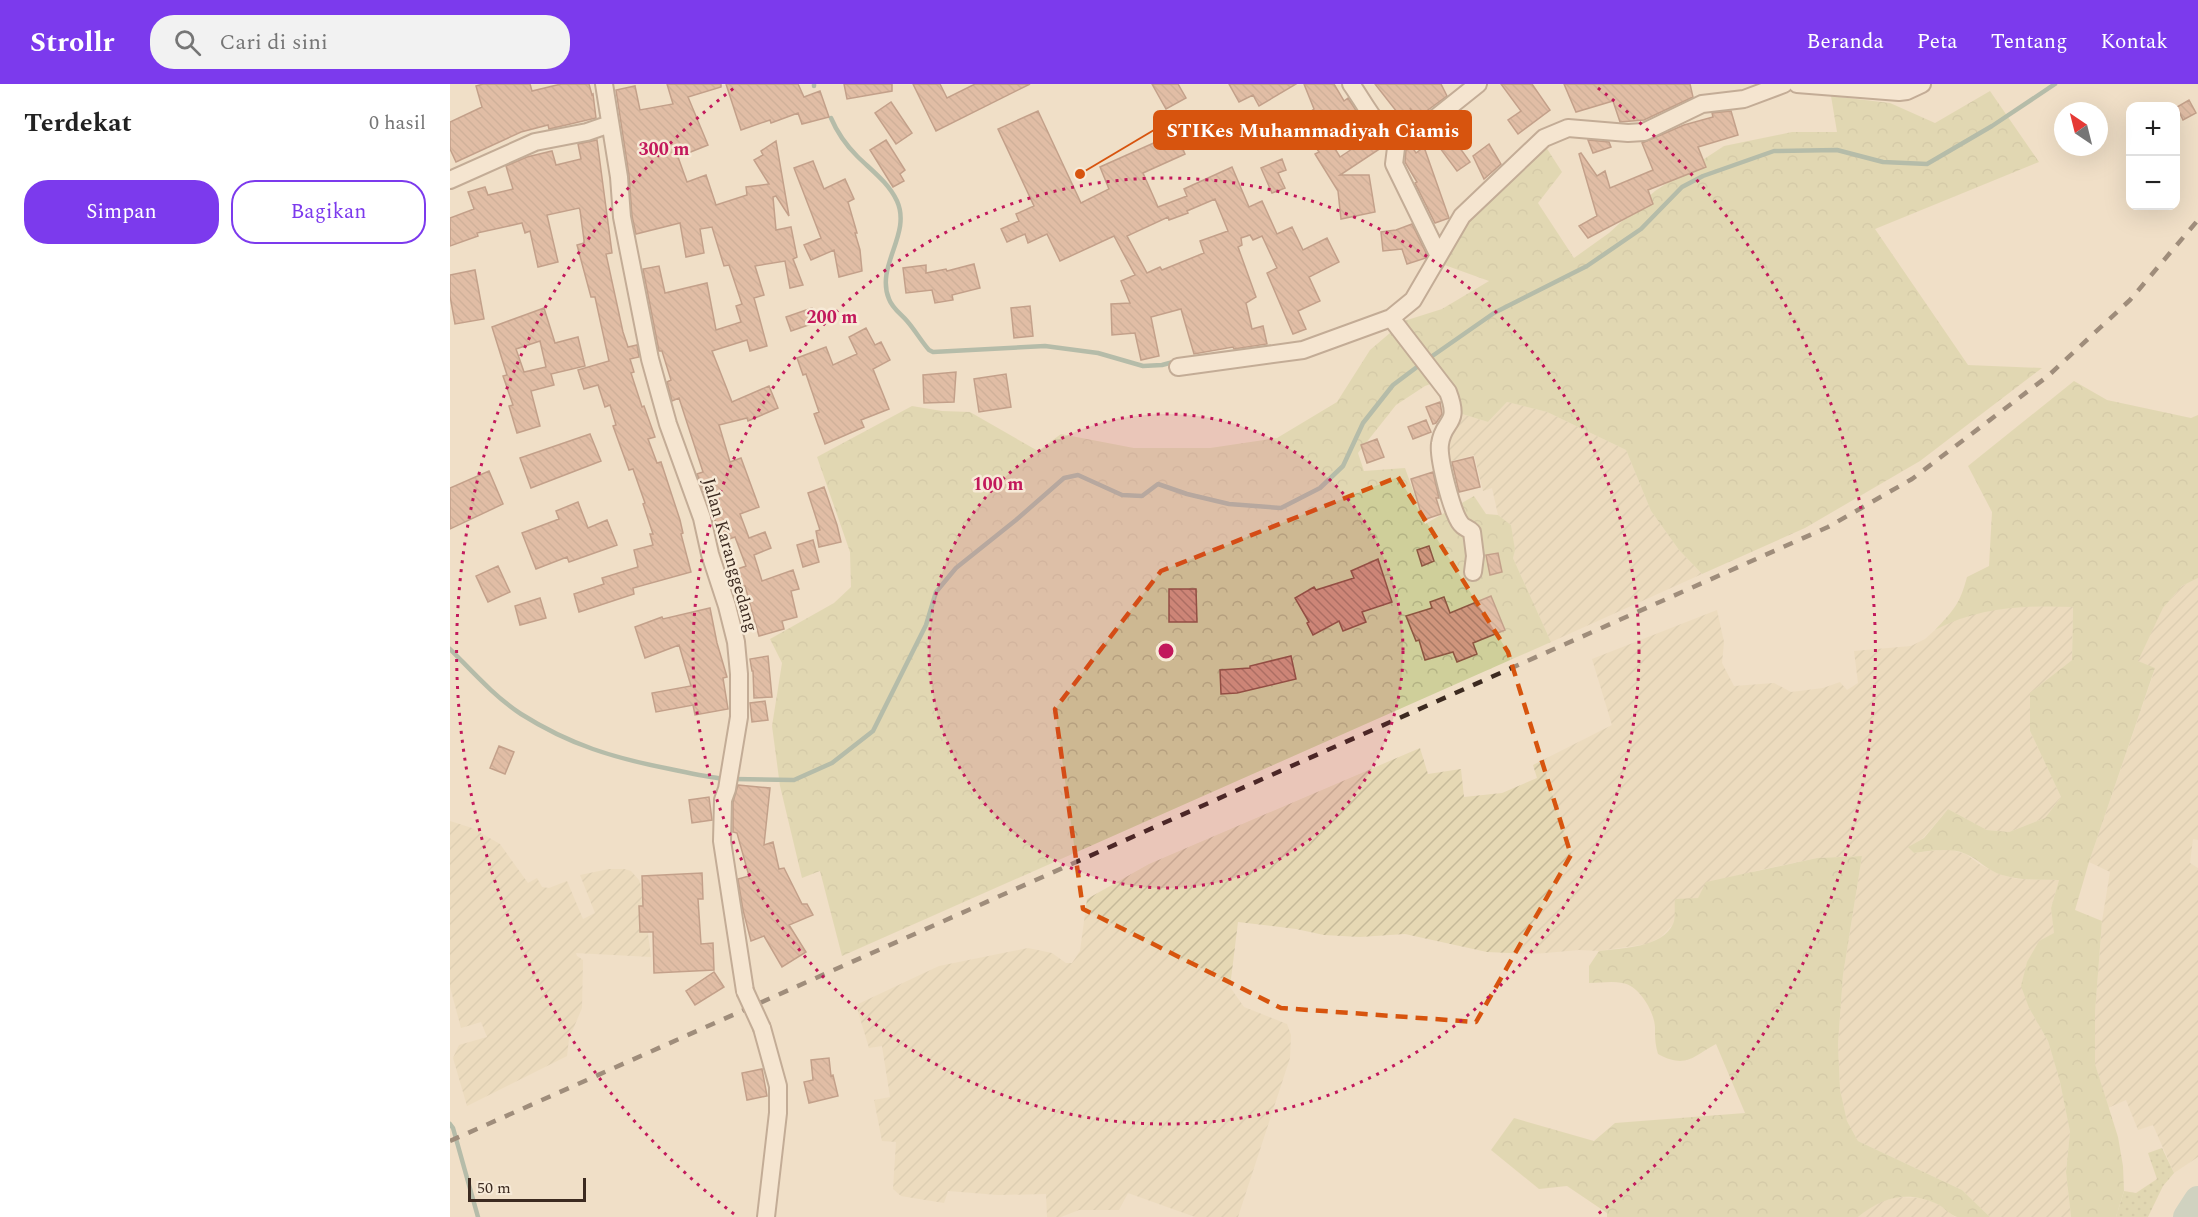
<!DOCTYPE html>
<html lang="id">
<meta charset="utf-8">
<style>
body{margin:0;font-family:Spectral,serif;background:#f2f2f2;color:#222}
.controls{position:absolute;right:18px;top:18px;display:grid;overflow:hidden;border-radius:12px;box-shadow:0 6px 24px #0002}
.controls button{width:54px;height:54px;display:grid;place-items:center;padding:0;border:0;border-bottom:2px solid #e0e0e0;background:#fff;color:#222;font:30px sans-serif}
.compass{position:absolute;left:1604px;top:18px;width:54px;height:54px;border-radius:50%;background:#fff;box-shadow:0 6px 24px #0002;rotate:325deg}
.scale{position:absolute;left:18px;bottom:15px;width:118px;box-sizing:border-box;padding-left:6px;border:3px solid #3c2a20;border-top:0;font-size:16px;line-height:21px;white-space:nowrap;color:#3c2a20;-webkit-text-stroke:4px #f7ead7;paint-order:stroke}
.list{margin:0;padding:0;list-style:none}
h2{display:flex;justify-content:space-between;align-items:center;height:78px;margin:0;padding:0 24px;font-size:26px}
h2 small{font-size:20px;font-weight:400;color:#767676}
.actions{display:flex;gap:12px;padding:18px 24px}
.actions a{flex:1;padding:14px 0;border:2px solid #7c3aed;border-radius:24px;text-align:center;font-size:21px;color:#7c3aed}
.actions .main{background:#7c3aed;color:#fff}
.icon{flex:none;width:33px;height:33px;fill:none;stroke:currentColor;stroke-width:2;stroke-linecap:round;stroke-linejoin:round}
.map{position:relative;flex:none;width:1748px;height:1133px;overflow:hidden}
header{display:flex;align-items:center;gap:36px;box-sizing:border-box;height:84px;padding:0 30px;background:#7c3aed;color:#fff}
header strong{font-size:28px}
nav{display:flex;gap:33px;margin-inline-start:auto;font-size:21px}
.search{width:420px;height:54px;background:#f2f2f2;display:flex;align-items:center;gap:15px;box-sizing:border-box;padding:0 21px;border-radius:24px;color:#767676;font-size:22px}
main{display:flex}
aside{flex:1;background:#fff}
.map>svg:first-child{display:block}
.farmland{fill:url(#farmland-furrows)}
.green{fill:url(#green-dots)}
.forest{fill:url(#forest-crowns)}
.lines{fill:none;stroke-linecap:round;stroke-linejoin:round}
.stream{stroke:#6e9285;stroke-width:4.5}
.river{stroke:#a8c3b8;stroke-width:28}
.building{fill:url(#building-back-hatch);stroke:#8c5641;stroke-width:1.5;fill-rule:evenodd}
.street-casing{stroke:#8c705c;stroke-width:20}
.street{stroke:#faeddb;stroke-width:16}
.rail{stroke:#3c2a20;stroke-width:4.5;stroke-dasharray:10 10;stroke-linecap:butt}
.street-bridge-casing{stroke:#8c705c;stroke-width:20;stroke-linecap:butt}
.street-bridge{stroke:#faeddb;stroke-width:16}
.marked{fill:none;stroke:#d7540e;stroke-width:4.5;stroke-dasharray:12 8;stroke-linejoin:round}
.ring{fill:none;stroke:#c2185b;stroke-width:3;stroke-dasharray:3 6}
.labels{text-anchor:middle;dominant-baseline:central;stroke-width:5;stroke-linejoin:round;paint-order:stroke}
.street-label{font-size:18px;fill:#3c2a20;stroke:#f7ead7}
.centre{fill:#c2185b;stroke:#f7ead7;stroke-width:3}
.ring-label{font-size:18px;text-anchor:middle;font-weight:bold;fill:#c2185b;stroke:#f7ead7;stroke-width:5;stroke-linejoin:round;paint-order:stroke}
.leader{fill:none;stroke:#d7540e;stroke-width:2}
.callout-dot{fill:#d7540e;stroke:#f7ead7;stroke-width:2}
.callout{fill:#d7540e;stroke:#d7540e;stroke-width:2}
.callout-label{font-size:20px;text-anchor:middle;font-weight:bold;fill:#fff}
</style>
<header>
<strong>Strollr</strong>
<div class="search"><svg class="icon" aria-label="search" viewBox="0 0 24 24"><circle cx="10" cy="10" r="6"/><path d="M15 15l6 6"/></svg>Cari di sini</div>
<nav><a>Beranda</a><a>Peta</a><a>Tentang</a><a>Kontak</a></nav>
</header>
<main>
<aside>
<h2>Terdekat<small>0 hasil</small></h2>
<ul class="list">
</ul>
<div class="actions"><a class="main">Simpan</a><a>Bagikan</a></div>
</aside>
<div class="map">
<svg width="1748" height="1133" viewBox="0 0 1748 1133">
<defs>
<pattern id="farmland-furrows" width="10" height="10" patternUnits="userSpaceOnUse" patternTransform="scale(1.5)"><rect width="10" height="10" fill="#e6d8b4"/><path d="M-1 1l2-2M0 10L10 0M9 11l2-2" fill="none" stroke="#c6ba9a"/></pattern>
<pattern id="green-dots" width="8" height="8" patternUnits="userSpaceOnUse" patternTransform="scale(1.5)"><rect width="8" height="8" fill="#cfcf9a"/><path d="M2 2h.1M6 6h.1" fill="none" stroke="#b3b284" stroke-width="1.8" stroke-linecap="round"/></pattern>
<pattern id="forest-crowns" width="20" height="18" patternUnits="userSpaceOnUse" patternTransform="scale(1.5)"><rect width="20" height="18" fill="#cfcf9a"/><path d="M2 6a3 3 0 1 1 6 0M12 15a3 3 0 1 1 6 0" fill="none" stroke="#b3b284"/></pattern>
<pattern id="building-back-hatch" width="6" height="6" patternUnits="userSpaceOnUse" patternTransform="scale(1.5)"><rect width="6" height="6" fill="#cf957c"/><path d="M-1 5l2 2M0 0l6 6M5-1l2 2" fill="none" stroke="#a97a65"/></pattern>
</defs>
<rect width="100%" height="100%" fill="#f0dfc7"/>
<path class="farmland" d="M 1057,318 L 1097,328 L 1176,366 L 1201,427 L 1229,466 L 1252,490 L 1101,558 L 1063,474 L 1061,441 L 1048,431 L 1042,404 L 1033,407 L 1024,371 L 998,378 L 993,358 L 1006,334 L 1012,330 L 1038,338 Z
M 1748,494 L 1748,756 L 1743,755 L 1740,779 L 1748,784 L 1748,1073 L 1724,1089 L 1703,1041 L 1688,1046 L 1676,1016 L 1658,1024 L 1645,980 L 1645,929 L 1652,837 L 1660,788 L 1639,778 L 1705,585 L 1687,577 L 1713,524 L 1732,502 Z
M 1560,522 L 1623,522 L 1622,576 L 1580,610 L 1580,647 L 1611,713 L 1595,734 L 1559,748 L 1537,746 L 1498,725 L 1473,754 L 1459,763 L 1464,769 L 1498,765 L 1516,770 L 1529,780 L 1549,790 L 1567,795 L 1609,796 L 1601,824 L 1605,849 L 1579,924 L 1598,957 L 1610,998 L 1620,1048 L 1616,1088 L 1621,1133 L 1540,1133 L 1512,1106 L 1408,1057 L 1397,1037 L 1390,1005 L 1388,960 L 1393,891 L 1412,772 L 1367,774 L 1305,787 L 1248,814 L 1211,853 L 1197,860 L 1149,867 L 1129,866 L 1084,870 L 1037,868 L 955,850 L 910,853 L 874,851 L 846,845 L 788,838 L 780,903 L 794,923 L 837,940 L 841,951 L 840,974 L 788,1133 L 745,1133 L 678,1109 L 669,1126 L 629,1126 L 611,1133 L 597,1133 L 596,1110 L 548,1111 L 498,1107 L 494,1119 L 451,1112 L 443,1105 L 446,1058 L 432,1057 L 424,1016 L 440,1013 L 432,962 L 419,964 L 406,921 L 489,882 L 578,864 L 602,869 L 616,879 L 622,879 L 630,867 L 637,815 L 699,780 L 970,664 L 978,690 L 1011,685 L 1014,713 L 1052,709 L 1087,694 L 1083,681 L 1162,641 L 1142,575 L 1267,526 L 1274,558 L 1272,579 L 1284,602 L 1324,599 L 1341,608 L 1373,604 L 1390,598 L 1397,606 L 1408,599 L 1404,567 L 1461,562 L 1475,555 L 1485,546 L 1500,538 L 1521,530 Z
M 0,737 L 22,744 L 50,760 L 78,799 L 87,794 L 92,803 L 99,804 L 117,797 L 133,835 L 145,829 L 130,791 L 159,785 L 174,785 L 181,787 L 189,796 L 192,804 L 201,873 L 126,869 L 127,872 L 133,876 L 132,924 L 119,955 L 117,972 L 17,1022 L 3,974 L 9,961 L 37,953 L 31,938 L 11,944 L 0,903 Z
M 1447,1113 L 1473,1114 L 1490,1121 L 1505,1133 L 1408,1133 L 1426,1119 Z"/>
<path class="green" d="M 1712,1064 L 1724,1089 L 1713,1102 L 1698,1133 L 1666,1133 L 1674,1107 L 1686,1109 L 1707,1095 L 1698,1069 Z"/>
<path class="forest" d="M 1540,7 L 1589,78 L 1425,145 L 1518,281 L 1592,284 L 1470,377 L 1355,444 L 1252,490 L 1229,466 L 1201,427 L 1176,366 L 1097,328 L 1057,318 L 1038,338 L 1012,330 L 997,294 L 975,302 L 946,321 L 908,369 L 914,387 L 955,384 L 975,440 L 1024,412 L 1036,430 L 1048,431 L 1061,441 L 1065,466 L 1063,474 L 1101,558 L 392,872 L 370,787 L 352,794 L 330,702 L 322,642 L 332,579 L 320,555 L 384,519 L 401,503 L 400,468 L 367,373 L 462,322 L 492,327 L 520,328 L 588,367 L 611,350 L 684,364 L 760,364 L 827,354 L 887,318 L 920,266 L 954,237 L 992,225 L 1039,197 L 989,179 L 1022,126 L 1094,60 L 1112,88 L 1088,119 L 1124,174 L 1159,149 L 1205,107 L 1274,62 L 1342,48 L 1387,48 L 1381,12 L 1440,19 L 1485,39 Z
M 1624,297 L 1657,316 L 1741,334 L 1748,331 L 1748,494 L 1732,502 L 1713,524 L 1688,577 L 1705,584 L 1639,778 L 1625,826 L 1652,837 L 1645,929 L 1645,980 L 1668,1053 L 1673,1082 L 1674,1107 L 1666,1133 L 1621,1133 L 1616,1088 L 1620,1048 L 1610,998 L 1598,957 L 1579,924 L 1571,902 L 1577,878 L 1589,857 L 1604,849 L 1601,824 L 1609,796 C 1590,795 1571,797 1552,791 C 1538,787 1528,775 1516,770 C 1500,763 1480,767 1464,769 L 1458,763 L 1474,754 L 1498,725 L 1537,746 L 1559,748 L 1595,734 L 1611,713 L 1580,647 L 1580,609 L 1622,576 L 1623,523 C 1575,521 1529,523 1485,546 C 1503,527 1510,520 1517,493 L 1539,482 L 1542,428 L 1518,382 Z
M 1412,772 L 1393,891 L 1388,960 L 1390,1005 L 1397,1037 L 1408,1057 L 1512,1106 L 1540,1133 C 1530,1133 1516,1133 1507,1133 C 1500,1131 1494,1123 1487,1120 C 1458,1106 1432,1113 1408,1133 L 1157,1133 L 1157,1129 L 1117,1102 L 1089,1105 L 1041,1066 L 1064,1034 L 1144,1057 L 1165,1039 L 1295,1029 L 1266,960 C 1242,973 1236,985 1208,970 C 1205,959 1205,954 1205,943 C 1204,927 1189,901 1172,899 C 1162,897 1150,899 1139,899 L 1139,882 L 1149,867 C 1171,864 1212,864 1223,840 C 1226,834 1224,822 1225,815 L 1248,814 L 1256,798 L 1367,774 Z"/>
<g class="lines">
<path class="stream" d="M 364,0 L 364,2
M 381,34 C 387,48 396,61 407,72 C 421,86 438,98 447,117 C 462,150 425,182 439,215 C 442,224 451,230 457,237 C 465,246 471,257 479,266 L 483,268 L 595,262 L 648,269 L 693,282 L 712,281 L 727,277
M 978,275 L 1044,229 L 1137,182 L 1191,145 L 1232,103 L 1253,92 L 1324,67 L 1387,66 L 1433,78 L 1477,80 L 1542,42 L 1605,0
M 0,565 C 22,587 45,613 71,630 C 120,661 164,674 220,685 C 239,689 256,693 275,695
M 283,695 L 344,696 L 382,679 L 423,647 L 476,541 L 486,508 L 506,484 L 566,436 L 614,394 L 628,391 L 672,411 L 692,412 L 708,400 L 737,410 L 779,420 L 831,424 L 870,404 L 893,382 L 913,339 L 943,301 L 971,280
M 0,1040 L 3,1044 L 28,1133"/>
<path class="river" d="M 1737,1133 L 1748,1116"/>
</g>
<path class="building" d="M 33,0 L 80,0 L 82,7 L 111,0 L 139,0 L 142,11 L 143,10 L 146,34 L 99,45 L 98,41 L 71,48 L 6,78 L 0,65 L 0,38 L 32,23 L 26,2 Z
M 217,0 L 271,0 L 271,3 L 238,13 L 258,61 L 228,73 L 237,98 L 256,91 L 266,121 L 297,111 L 296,103 L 319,100 L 304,76 L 313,71 L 311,67 L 326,57 L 339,132 L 326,112 L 323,113 L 326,146 L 341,143 L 347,173 L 343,175 L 353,201 L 340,204 L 335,177 L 305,182 L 314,211 L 304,214 L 317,262 L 300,267 L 297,256 L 262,267 L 282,318 L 319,302 L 328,324 L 298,337 L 297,334 L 269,341 L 280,378 L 291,374 L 309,423 L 290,430 L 299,454 L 315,448 L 321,464 L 304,471 L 312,497 L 343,486 L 349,505 L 341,507 L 347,533 L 332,537 L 334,545 L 309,552 L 295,502 L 288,504 L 282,487 L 296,482 L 285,453 L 273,457 L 247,390 L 253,388 L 229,314 L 222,317 L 217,298 L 221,296 L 212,267 L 209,267 L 193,185 L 209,182 L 215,209 L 257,199 L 266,246 L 291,238 L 286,222 L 292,220 L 279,181 L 274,182 L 262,143 L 250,145 L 254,169 L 236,173 L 230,139 L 186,150 L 182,132 L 179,91 L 166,6 L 185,2 L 190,26 L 223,20 Z
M 276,0 L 348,0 L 354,13 L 370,7 L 379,33 L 352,40 L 348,29 L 321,39 L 320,36 L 291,46 Z
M 394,0 L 442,0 L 442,7 L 397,15 Z
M 463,0 L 490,0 L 497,14 L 525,0 L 580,0 L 486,47 Z
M 702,0 L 728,0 L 736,14 L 716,25 Z
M 779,0 L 846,0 L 809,22 L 803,11 L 789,18 Z
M 854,0 L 884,0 L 894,17 L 898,14 L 907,28 L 876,50 L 890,73 L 923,51 L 931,64 L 890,91 L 919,91 L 925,128 L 891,135 L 888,107 L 865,70 L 869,68 L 848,36 L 864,25 Z
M 925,0 L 991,0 L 997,12 L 967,34 L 960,24 L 965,37 L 958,42 Z
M 1051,0 L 1082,0 L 1100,26 L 1068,50 L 1058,36 L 1071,27 Z
M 1114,0 L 1240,0 L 1243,13 L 1194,36 L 1170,38 L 1163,17 L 1126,28 Z
M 1739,16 L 1746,29 L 1733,36 L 1727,23 Z
M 441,18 L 462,49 L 446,60 L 425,29 Z
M 588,27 L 631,119 L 659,105 L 650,83 L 726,49 L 735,70 L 693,89 L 708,123 L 737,112 L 734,105 L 782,83 L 799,123 L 812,117 L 827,150 L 842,143 L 853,166 L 877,154 L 889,178 L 859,193 L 870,217 L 848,227 L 856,245 L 843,250 L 817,189 L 827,184 L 812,152 L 803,156 L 800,151 L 791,154 L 792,161 L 788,163 L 806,213 L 796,219 L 802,245 L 813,242 L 817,260 L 784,265 L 783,263 L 744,270 L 731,225 L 701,233 L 709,272 L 691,276 L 685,249 L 662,251 L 661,220 L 680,219 L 671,197 L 685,191 L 664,152 L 610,177 L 597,150 L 578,159 L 575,150 L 557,158 L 551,145 L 569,137 L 566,130 L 584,122 L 548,45 ZM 765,115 L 778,147 L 750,157 L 754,169 L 712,186 L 710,183 L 697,189 L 677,152 L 718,133 L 719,136 L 738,129 L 737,127 Z
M 1281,27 L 1288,51 L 1248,63 L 1256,83 L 1198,106 L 1203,120 L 1138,154 L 1129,142 L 1147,132 L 1129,70 L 1131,69 L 1147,92 L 1155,87 L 1160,104 L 1203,86 L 1192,59 L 1234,41 L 1263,33 L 1262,29 Z
M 997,46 L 1020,78 L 1007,87 L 984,56 Z
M 147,56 L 162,169 L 156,170 L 173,248 L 178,263 L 187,261 L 189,273 L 180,275 L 184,288 L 181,289 L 192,323 L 194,322 L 205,353 L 198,355 L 207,379 L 211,378 L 230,436 L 233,449 L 231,450 L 241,488 L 183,504 L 184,510 L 129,528 L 124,510 L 154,500 L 152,494 L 188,483 L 184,466 L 203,461 L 200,450 L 203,450 L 193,420 L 195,419 L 183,385 L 179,386 L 163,342 L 166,341 L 160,321 L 155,323 L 148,301 L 134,305 L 128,286 L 159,277 L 145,213 L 141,213 L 127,161 L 134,159 L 134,156 L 130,126 L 129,124 L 97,131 L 108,178 L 88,183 L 80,147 L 75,149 L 72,139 L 27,149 L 28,152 L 0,162 L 0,134 L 24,125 L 18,108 L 35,103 L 38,111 L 63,105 L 56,82 L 77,73 L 102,67 L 106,81 L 131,75 L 128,60 Z
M 436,56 L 455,86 L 450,90 L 454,97 L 443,103 L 420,66 Z
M 1138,56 L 1159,58 L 1161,63 L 1143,69 Z
M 1039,60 L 1051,80 L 1034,95 L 1023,72 Z
M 962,63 L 966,69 L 974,63 L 999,134 L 985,139 L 965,99 L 967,98 L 955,78 L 956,66 Z
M 832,75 L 836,86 L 828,89 L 835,104 L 822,109 L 811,84 Z
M 363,77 L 374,105 L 395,95 L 404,115 L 398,118 L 407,149 L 405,149 L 410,166 L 412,187 L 389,193 L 384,166 L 361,176 L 354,161 L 371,154 L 344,84 Z
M 962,140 L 977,171 L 976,174 L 957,180 L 952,165 L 933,167 L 931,148 L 946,146 Z
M 524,180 L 530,204 L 502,211 L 503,216 L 485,219 L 482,206 L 456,209 L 453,184 L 476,181 L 476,189 L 496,185 L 497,187 Z
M 25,186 L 34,235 L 5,240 L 0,212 L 0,191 Z
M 580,222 L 583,252 L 564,254 L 561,224 Z
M 94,224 L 105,259 L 128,253 L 135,282 L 101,290 L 104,301 L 81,307 L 90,342 L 67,349 L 59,322 L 63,321 L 53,292 L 57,291 L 42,243 ZM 90,257 L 96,283 L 74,288 L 66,265 Z
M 362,224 L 367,238 L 341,247 L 336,233 Z
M 416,244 L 425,261 L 431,258 L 440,276 L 423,285 L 439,325 L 411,336 L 414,343 L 375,360 L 364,330 L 369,328 L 356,290 L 353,291 L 347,274 L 376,263 L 383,281 L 407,270 L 399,253 Z
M 506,288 L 504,318 L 474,319 L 473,291 Z
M 556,290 L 561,323 L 529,328 L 524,295 Z
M 990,318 L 992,330 L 986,339 L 983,340 L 976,323 Z
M 976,336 L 981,348 L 963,355 L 958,343 Z
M 140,350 L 151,377 L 81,404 L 70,374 Z
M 927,355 L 934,373 L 917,379 L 911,361 Z
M 1023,373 L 1030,403 L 1009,408 L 1002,378 Z
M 39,387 L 53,420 L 0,445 L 0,404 Z
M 983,388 L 989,414 L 986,414 L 991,430 L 973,436 L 961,395 Z
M 374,403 L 387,441 L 391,458 L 369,463 L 366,447 L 370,446 L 358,409 Z
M 128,418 L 138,444 L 157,436 L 167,461 L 119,478 L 117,473 L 86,485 L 72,449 L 109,435 L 106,427 Z
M 363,456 L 369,478 L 353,483 L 347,461 Z
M 979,462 L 984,477 L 972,482 L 967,466 Z
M 1048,469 L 1052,488 L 1040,491 L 1036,471 Z
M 928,475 L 942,518 L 912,528 L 916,538 L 893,547 L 889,537 L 863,551 L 857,539 L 859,538 L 845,514 L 864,503 L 866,506 L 904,494 L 901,487 Z
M 48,482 L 60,508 L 38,518 L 26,492 Z
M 719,505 L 746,505 L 747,538 L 719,538 Z
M 1041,512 L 1055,546 L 1023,559 L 1027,570 L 1007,578 L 1003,568 L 975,576 L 969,556 L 966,557 L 956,532 L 982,524 L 980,518 L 994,513 L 1000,529 Z
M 90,514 L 96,534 L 70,541 L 65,522 Z
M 260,524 L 267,559 L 277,593 L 273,594 L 278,625 L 245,631 L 243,621 L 206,628 L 202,609 L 241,602 L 229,561 L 195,574 L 185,543 L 212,533 L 213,535 Z
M 318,572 L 322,613 L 304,614 L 303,587 L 302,587 L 300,575 Z
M 841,572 L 846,595 L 787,609 L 771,610 L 770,586 L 800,584 L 800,582 Z
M 315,617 L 318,636 L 302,638 L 300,619 Z
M 49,662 L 64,668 L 55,690 L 40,684 Z
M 288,701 L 320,704 L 314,761 L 323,758 L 329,785 L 334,784 L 352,820 L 357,820 L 363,831 L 339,841 L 356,868 L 332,883 L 314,852 L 301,857 L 293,826 L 288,795 L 299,792 L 287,749 L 283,748 L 283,718 Z
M 259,713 L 262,736 L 242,739 L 239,716 Z
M 252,789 L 253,815 L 248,815 L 251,860 L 263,859 L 264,886 L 204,889 L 203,848 L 190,848 L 189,822 L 193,822 L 192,792 Z
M 264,888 L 274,903 L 245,921 L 236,907 Z
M 379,974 L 381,992 L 383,991 L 388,1012 L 359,1019 L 354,998 L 363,996 L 361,976 Z
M 312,985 L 317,1012 L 297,1016 L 292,989 Z"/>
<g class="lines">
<g class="street-casing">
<path id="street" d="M 154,0 L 169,93 L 172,133 L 200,275 L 218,340 L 252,434 L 260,470 L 277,522 L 286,558 L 289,590 L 289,633 L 277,705 L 273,716 L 272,757 L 295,907
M 901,0 C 914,18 927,46 947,56 L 963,52 L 1028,0
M 1347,0 L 1449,8 L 1457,7 L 1472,0
M 947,56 L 944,80 L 988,170
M 0,96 L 85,58 L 137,48 L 160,40
M 941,234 L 998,308 C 1011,342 993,335 990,360 C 988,374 1002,429 1011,440 C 1014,444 1018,444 1022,448 L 1025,472 L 1023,488
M 728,283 L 853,266 L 941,234 L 963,216 L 1012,132 L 1094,54 L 1118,44 L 1178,49 L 1194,48 L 1252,20 L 1294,15 L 1334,0
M 312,944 L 328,1002 L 328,1029 L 316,1133"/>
</g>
<use href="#street" class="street"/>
<path class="rail" d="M 0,1057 L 1378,443 L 1462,395 L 1598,292 L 1680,216 L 1748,136"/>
<g class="street-bridge-casing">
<path id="street-bridge" d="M 295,907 L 312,944"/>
</g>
<use href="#street-bridge" class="street-bridge"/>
</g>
<path d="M0 0H1748V1133H0ZM 948,393 L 1058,568 L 1121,771 L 1026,938 L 831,924 L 633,825 L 605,625 L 711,487 Z" fill="#f0dfc7" fill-opacity=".55" fill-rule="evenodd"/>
<path class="marked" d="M 948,393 L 1058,568 L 1121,771 L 1026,938 L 831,924 L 633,825 L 605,625 L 711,487 Z"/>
<circle cx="716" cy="567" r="237" fill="#c2185b" fill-opacity=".12"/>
<g class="ring">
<circle cx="716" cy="567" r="237"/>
<circle cx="716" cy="567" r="473"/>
<path d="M284 1130A710 710 0 0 1 284 4M1148 4A710 710 0 0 1 1148 1130"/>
</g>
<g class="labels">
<g class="street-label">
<text transform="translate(280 471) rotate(74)">Jalan Karanggedang</text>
</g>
</g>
<circle cx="716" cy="567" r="9" class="centre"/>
<g class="ring-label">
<text x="214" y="71">300 m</text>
<text x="382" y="239">200 m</text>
<text x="548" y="406">100 m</text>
</g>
<path class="leader" d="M630 90L704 46"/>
<circle class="callout-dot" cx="630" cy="90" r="6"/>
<rect class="callout" x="704" y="27" width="317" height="38" rx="6"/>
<g class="callout-label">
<text x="863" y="53">STIKes Muhammadiyah Ciamis</text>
</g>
</svg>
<div class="controls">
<button>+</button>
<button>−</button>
</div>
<svg class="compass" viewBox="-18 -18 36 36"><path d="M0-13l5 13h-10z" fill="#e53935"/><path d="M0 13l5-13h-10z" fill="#767676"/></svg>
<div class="scale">50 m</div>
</div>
</main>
